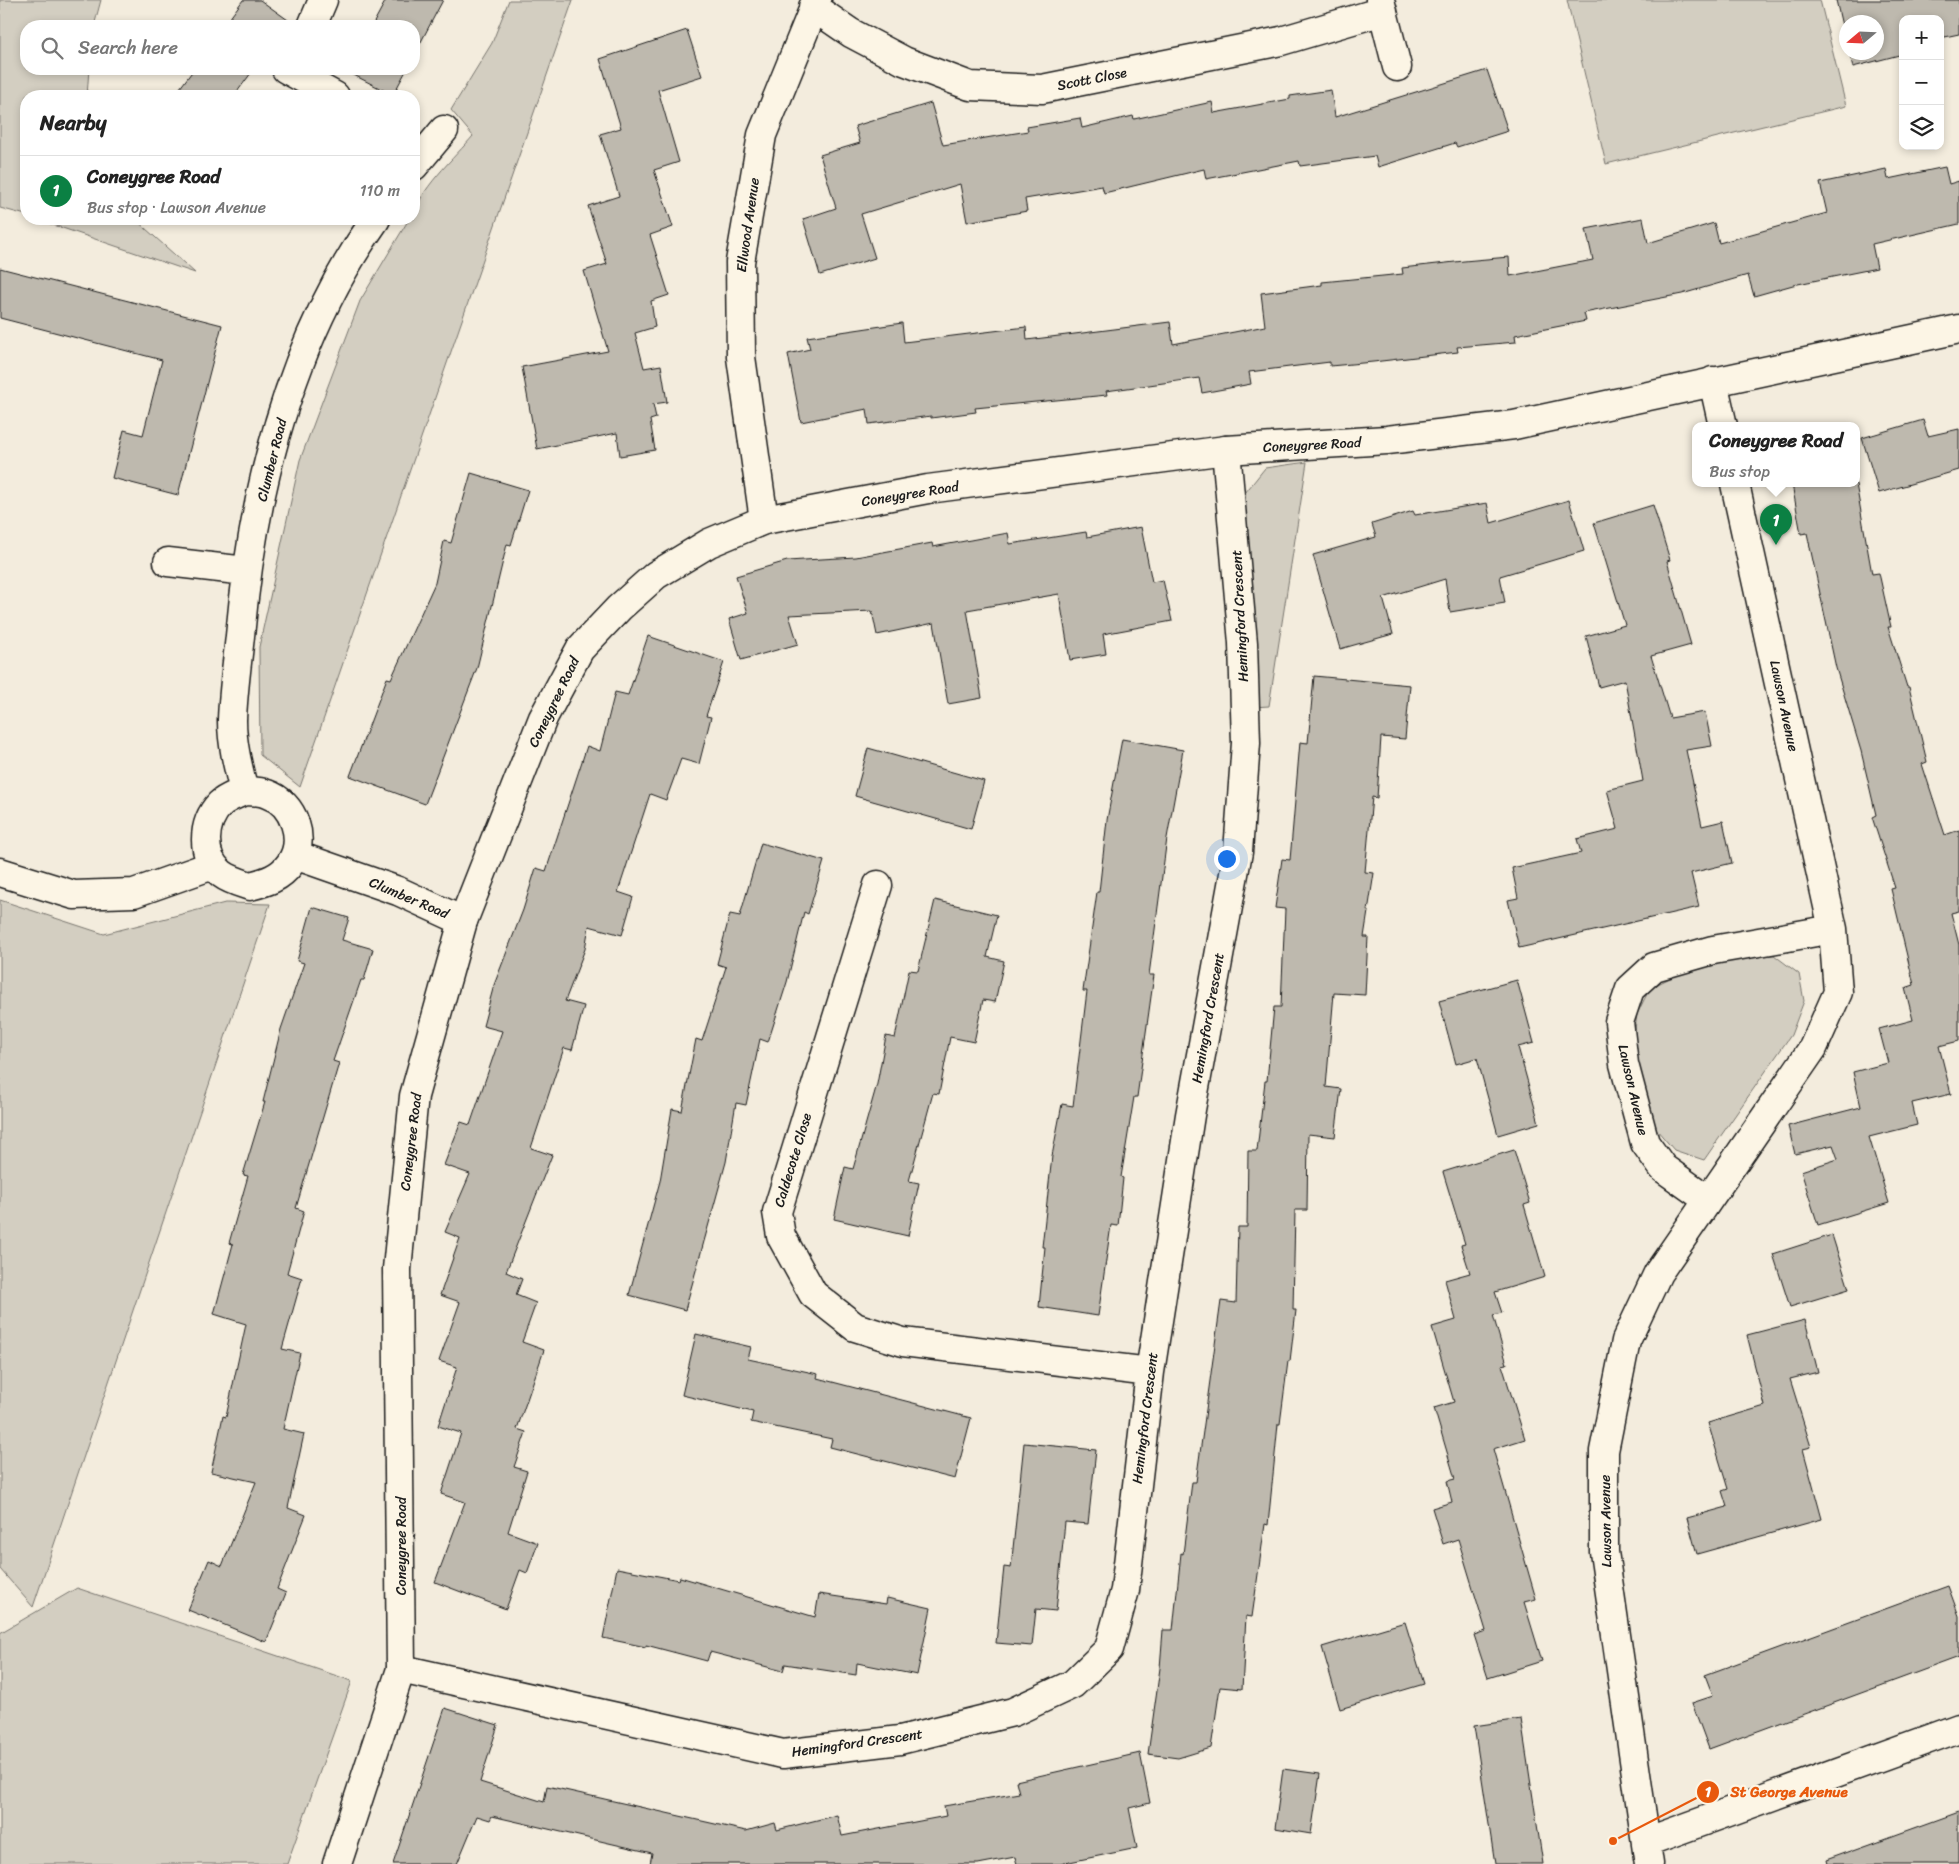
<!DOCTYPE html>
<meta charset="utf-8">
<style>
body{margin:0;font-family:Sriracha,sans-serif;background:#f2f2f2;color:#222}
.controls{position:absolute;right:15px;top:15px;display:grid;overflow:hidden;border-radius:10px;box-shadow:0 2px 8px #0003}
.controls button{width:45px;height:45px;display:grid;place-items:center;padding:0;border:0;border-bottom:1px solid #e0e0e0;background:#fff;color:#222;font:25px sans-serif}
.compass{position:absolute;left:1839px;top:15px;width:45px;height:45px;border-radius:50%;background:#fff;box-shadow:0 2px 8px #0003;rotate:251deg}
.you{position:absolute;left:1226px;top:858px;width:18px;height:18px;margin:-12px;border:4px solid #fff;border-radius:50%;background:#1a73e8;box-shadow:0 0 0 8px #1a73e833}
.badge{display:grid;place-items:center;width:32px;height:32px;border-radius:50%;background:#0b8043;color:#fff;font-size:16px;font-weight:700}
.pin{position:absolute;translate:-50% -41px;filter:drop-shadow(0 1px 2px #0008)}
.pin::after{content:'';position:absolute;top:26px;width:18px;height:15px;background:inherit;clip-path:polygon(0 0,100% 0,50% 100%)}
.popup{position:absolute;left:1692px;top:422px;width:168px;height:65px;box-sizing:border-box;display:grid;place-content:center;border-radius:10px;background:#fff;filter:drop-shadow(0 1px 4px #0005);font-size:16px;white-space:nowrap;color:#767676}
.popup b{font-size:19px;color:#222}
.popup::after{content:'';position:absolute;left:50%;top:100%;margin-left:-10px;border:10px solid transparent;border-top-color:#fff}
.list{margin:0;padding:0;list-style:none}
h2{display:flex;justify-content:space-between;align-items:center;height:65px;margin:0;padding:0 20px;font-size:21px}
h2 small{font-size:16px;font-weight:400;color:#767676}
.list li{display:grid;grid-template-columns:32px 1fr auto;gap:15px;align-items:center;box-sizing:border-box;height:70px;padding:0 20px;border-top:1px solid #e0e0e0}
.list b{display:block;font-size:19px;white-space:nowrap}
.list p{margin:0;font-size:16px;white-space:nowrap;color:#767676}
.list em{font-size:16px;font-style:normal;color:#767676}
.icon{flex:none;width:28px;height:28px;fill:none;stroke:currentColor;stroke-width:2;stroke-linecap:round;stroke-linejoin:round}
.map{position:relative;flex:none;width:1959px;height:1864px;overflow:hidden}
.search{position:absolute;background:#fff;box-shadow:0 2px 8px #0003;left:20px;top:20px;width:400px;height:55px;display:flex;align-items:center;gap:12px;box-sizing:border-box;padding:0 18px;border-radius:20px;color:#767676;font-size:19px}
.panel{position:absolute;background:#fff;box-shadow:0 2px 8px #0003;left:20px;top:90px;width:400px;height:135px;border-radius:20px}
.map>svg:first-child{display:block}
.green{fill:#d3cec1;stroke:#78756e}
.building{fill:#beb9ae;stroke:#1c1c1c}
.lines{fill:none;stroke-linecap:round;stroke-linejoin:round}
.street-casing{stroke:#1c1c1c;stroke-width:31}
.secondary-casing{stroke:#1c1c1c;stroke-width:31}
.street{stroke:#fcf5e5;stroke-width:28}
.secondary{stroke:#fcf5e5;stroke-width:28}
.labels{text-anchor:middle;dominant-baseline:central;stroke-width:4.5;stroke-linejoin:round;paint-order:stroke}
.street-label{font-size:14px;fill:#1c1c1c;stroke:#fcf5e5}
.leader{fill:none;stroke:#e8590c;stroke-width:2}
.callout-dot{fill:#e8590c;stroke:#fcf5e5;stroke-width:2}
.mark-label{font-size:15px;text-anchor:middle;font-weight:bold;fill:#fff}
.callout-label{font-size:15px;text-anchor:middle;font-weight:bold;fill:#e8590c;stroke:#fcf5e5;stroke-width:4.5;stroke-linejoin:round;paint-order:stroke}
</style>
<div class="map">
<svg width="1959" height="1864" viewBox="0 0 1959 1864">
<rect width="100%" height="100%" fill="#f3ecdd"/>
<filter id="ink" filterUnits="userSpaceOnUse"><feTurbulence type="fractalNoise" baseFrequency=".02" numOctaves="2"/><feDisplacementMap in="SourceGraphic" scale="10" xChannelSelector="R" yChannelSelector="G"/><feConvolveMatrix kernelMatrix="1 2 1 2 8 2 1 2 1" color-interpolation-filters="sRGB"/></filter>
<g filter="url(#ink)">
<path class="green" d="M 0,0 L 101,0 L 94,26 L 26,26 L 26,69 L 89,69 L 87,96 L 26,96 L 26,215 L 0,208 Z
M 509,0 L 573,0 L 300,787 L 260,755 L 259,647 L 300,460 L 360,301 L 409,219 L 414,219 C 414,194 457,155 473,136 L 451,110 L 492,43 Z
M 1567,0 L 1820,0 L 1846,106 L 1606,164 Z
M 36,219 L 135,219 L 195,273 Z
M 1307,462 L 1269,706 L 1254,707 L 1241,498 L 1265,468 Z
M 0,900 L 104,934 L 225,903 L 270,904 L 33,1607 L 0,1569 Z
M 1774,955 L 1799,974 L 1804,1001 L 1791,1035 L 1704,1160 L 1674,1150 L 1657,1130 L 1642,1102 L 1632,1053 L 1637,1014 L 1650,988 L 1682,972 L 1737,957 Z
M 77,1588 L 352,1681 L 287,1864 L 0,1864 L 0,1633 Z"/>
<path class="building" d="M 243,0 L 260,0 L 288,20 L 284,26 L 224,26 Z
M 386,0 L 443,0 L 414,55 L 414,26 L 372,26 Z
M 1836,0 L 1959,0 L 1959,34 L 1940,38 L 1940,19 L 1903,19 L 1903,54 L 1853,67 L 1849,52 L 1876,52 L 1876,22 L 1846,22 L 1846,43 Z
M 687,30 L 702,76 L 658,90 L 679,162 L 654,170 L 673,227 L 650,235 L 669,295 L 651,301 L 655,327 L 635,333 L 644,368 L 661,365 L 667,402 L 653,404 L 656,418 L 650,420 L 655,450 L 620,456 L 617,433 L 537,449 L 522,367 L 608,351 L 584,271 L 607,264 L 588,206 L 619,196 L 600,134 L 621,128 L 600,59 Z
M 194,69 L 254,69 L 234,96 L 174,96 Z
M 350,69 L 407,69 L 393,95 L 348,72 Z
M 1487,70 L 1508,131 L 1457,147 L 1455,143 L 1378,167 L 1375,156 L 1300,166 L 1299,161 L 1206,179 L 1204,169 L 1104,193 L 1102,186 L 1025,199 L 1027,211 L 967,222 L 960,184 L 861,214 L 875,258 L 820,275 L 803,219 L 836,208 L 820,155 L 860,143 L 855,126 L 931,103 L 943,145 L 1028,131 L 1027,127 L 1080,118 L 1082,128 L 1133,116 L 1134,119 L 1212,102 L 1214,113 L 1290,99 L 1290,96 L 1331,90 L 1335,117 Z
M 1945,167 L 1949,184 L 1959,181 L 1959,224 L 1872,244 L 1877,268 L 1793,285 L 1754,296 L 1748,275 L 1682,294 L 1584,313 L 1586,321 L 1515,335 L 1516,342 L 1457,347 L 1458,352 L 1373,362 L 1330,366 L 1330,362 L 1249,372 L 1251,384 L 1202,393 L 1199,378 L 1106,391 L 1107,395 L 975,408 L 976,412 L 931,418 L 931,416 L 869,424 L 867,409 L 801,422 L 788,354 L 810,349 L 807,337 L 902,323 L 904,342 L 1026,327 L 1027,340 L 1170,322 L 1173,344 L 1265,326 L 1261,293 L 1322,285 L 1322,282 L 1403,274 L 1402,268 L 1464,261 L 1509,257 L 1510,276 L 1593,260 L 1586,229 L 1643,218 L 1648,243 L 1714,223 L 1719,243 L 1827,213 L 1820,183 L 1886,169 L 1888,179 Z
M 0,268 L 222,325 L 178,495 L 112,478 L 124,430 L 143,435 L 162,360 L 0,318 Z
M 1923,420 L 1928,436 L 1959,429 L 1959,470 L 1879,493 L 1862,438 Z
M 471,473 L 528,490 L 511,545 L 507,544 L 477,668 L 425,804 L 350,776 L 387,678 L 391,679 L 435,583 L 444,541 L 451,543 Z
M 1792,484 L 1856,484 L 1872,574 L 1879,573 L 1891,627 L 1888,627 L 1907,687 L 1909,687 L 1927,762 L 1922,764 L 1945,835 L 1959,830 L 1959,911 L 1951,913 L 1959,945 L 1959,1041 L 1939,1046 L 1951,1094 L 1912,1103 L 1917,1125 L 1869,1137 L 1889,1203 L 1818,1225 L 1801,1171 L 1838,1159 L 1833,1145 L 1795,1154 L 1788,1126 L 1861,1107 L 1853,1072 L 1888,1063 L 1879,1029 L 1913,1020 L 1905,988 L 1914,985 L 1891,889 L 1895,888 L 1872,817 L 1876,815 L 1861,751 L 1836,668 L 1807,533 L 1801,534 Z
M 1569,500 L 1584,551 L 1500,576 L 1505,603 L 1450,612 L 1445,579 L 1383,598 L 1393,634 L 1340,649 L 1313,555 L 1376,537 L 1372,524 L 1413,511 L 1415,515 L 1487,503 L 1491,523 Z
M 1653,505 L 1670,560 L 1667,561 L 1691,645 L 1651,656 L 1670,718 L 1705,712 L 1712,746 L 1686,750 L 1702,826 L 1723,821 L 1732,863 L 1691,873 L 1699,907 L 1519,948 L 1508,900 L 1518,898 L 1512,868 L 1581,853 L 1577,839 L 1618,829 L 1607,790 L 1643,781 L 1625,680 L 1599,687 L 1586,636 L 1625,625 L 1594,523 Z
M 1141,527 L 1152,582 L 1163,580 L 1172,621 L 1103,634 L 1106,654 L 1070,660 L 1059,594 L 967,610 L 982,698 L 948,704 L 934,623 L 877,635 L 872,611 L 789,615 L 798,644 L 741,660 L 729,619 L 748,613 L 736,576 L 787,561 L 856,557 L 932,543 L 933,547 L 1008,533 L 1010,544 L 1086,532 L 1087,537 Z
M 648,636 L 724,662 L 706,716 L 711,717 L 699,764 L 681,759 L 666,800 L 650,794 L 618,892 L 633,897 L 622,935 L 589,926 L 585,949 L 565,1001 L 584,1006 L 572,1050 L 564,1048 L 531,1148 L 552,1155 L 506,1272 L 522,1279 L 516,1295 L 536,1303 L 522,1342 L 544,1350 L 517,1429 L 526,1432 L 514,1467 L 527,1471 L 508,1532 L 538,1543 L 527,1573 L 520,1570 L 506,1609 L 435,1582 L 465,1502 L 441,1494 L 461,1433 L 438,1426 L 457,1367 L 439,1361 L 460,1302 L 440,1295 L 460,1238 L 445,1232 L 470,1174 L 444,1165 L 461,1122 L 470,1125 L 502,1031 L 483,1026 L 494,985 L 523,910 L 536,868 L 546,871 L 587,746 L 600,751 L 615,692 L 628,695 Z
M 1314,676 L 1410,685 L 1405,739 L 1381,737 L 1377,798 L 1372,797 L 1365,872 L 1374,873 L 1364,937 L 1368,937 L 1365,995 L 1334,993 L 1326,1087 L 1341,1089 L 1335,1137 L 1308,1134 L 1307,1210 L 1295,1210 L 1293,1310 L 1296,1310 L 1290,1361 L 1288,1361 L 1280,1424 L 1278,1424 L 1268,1525 L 1265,1524 L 1252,1617 L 1246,1616 L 1242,1689 L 1220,1687 L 1211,1748 L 1178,1758 L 1148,1754 L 1160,1668 L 1163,1630 L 1173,1630 L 1181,1553 L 1183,1554 L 1192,1482 L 1196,1482 L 1221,1301 L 1236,1303 L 1238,1227 L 1247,1227 L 1248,1151 L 1257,1151 L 1265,1081 L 1267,1081 L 1274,1007 L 1281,1007 L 1285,909 L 1275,908 L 1282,859 L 1290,860 L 1300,742 L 1308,743 Z
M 1122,739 L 1183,750 L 1167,838 L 1149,975 L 1154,975 L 1137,1097 L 1134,1097 L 1121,1177 L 1123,1178 L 1118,1226 L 1111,1225 L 1098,1316 L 1039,1307 L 1045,1247 L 1042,1247 L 1052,1156 L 1062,1104 L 1073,1106 L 1087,991 L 1083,991 L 1097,892 L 1099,892 L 1107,820 Z
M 868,748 L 984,781 L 971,829 L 855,796 Z
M 761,843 L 824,861 L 808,914 L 804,912 L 787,982 L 768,1042 L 760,1039 L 746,1105 L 736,1103 L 726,1162 L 685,1310 L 629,1295 L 660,1181 L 672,1109 L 682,1111 L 696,1039 L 702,1041 L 726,967 L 717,964 L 730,914 L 740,916 Z
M 935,900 L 997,915 L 987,957 L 1004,961 L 995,1002 L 983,1000 L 974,1042 L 950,1037 L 939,1094 L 933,1093 L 909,1181 L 919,1183 L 908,1236 L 834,1219 L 845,1167 L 853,1169 L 877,1084 L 886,1036 L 895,1038 L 909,970 L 918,971 Z
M 312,907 L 349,918 L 342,940 L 373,949 L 364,980 L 361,980 L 333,1061 L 339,1063 L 296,1208 L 304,1211 L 287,1273 L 302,1278 L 282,1349 L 300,1353 L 283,1429 L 304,1434 L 288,1508 L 306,1515 L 277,1589 L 286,1593 L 266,1642 L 188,1610 L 209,1560 L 222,1566 L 256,1482 L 211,1472 L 223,1416 L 226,1417 L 246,1324 L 214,1314 L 233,1244 L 229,1243 L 248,1176 L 243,1175 L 265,1102 L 263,1102 L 281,1029 L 304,963 L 297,961 Z
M 1517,980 L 1534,1043 L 1518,1047 L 1539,1123 L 1498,1135 L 1477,1058 L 1456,1064 L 1439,1001 Z
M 1514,1150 L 1530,1203 L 1524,1205 L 1545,1277 L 1495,1292 L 1502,1313 L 1493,1315 L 1507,1364 L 1502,1365 L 1525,1439 L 1493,1449 L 1536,1599 L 1524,1602 L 1542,1661 L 1488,1678 L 1474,1635 L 1486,1631 L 1458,1539 L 1443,1544 L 1432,1508 L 1452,1502 L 1447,1481 L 1455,1479 L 1434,1408 L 1454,1402 L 1432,1327 L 1456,1320 L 1445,1280 L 1470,1273 L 1461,1245 L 1465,1244 L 1443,1172 Z
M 1832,1235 L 1849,1289 L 1790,1307 L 1773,1254 Z
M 1805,1320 L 1818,1372 L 1790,1379 L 1811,1447 L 1803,1449 L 1822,1519 L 1697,1554 L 1687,1518 L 1727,1507 L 1722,1491 L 1728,1489 L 1708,1423 L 1765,1406 L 1747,1335 Z
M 696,1334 L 751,1347 L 748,1359 L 818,1374 L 817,1378 L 971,1418 L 955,1479 L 830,1447 L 832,1439 L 751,1422 L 753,1412 L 682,1395 Z
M 1024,1443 L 1096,1450 L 1088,1524 L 1065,1522 L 1056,1611 L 1036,1609 L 1032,1646 L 996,1643 L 1004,1567 L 1011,1568 Z
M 617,1568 L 679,1580 L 680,1577 L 815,1617 L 819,1594 L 886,1604 L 887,1598 L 931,1608 L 917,1675 L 857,1663 L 856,1675 L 785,1664 L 783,1671 L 710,1652 L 707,1661 L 646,1645 L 646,1647 L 603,1638 Z
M 1948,1586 L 1959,1616 L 1959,1657 L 1709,1749 L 1692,1703 L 1713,1696 L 1705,1675 Z
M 1405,1622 L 1424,1684 L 1340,1709 L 1322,1647 Z
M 445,1708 L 498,1725 L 480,1782 L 544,1802 L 547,1786 L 746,1831 L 775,1823 L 777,1830 L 837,1815 L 842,1836 L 946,1816 L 944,1806 L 1019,1793 L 1016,1781 L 1140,1753 L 1150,1803 L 1129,1808 L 1137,1848 L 1060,1864 L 1017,1864 L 1015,1857 L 978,1864 L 650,1864 L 652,1853 L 492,1816 L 490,1820 L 477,1816 L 457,1864 L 393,1864 Z
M 1521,1719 L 1543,1864 L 1495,1864 L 1474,1726 Z
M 1283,1769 L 1320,1774 L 1311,1834 L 1275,1828 Z
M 1959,1812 L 1959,1864 L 1827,1864 L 1826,1860 Z"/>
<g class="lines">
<g class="street-casing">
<path id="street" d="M 1380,0 L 1397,67
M 813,7 L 851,33 L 904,61 L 970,86 L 1042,89 L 1281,41 L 1383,11
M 312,26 L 323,0
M 286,69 L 335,96
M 414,166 L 444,130
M 1713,381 L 1723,426
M 764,520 L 741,357 L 740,262 L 762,135 L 817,0
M 168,562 L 246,571
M 244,791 C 238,767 232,744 232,720 C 233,692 237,664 240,636 C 253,491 290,340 376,219
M 244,791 C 251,791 260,791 267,794 C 294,803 307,840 290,864 C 280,878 266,882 250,886 C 241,883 230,880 222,874 C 200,857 202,823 220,804 C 226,798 236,795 244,791 Z
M 295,855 L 398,891 L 463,921
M 0,872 L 74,895 L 134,893 L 213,865
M 878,885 L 777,1212 L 781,1236 L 813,1294 L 855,1327 L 903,1342 L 1150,1372
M 1708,1200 L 1663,1168 L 1645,1143 L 1624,1064 L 1619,1022 L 1630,989 L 1654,967 L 1713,950 L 1833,929
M 401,1669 L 783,1754 L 900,1740 L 1013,1712 L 1073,1684 L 1109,1649 L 1125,1590 L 1150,1372 L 1190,1115 L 1238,852 L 1246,743 L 1243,643 L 1226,450
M 1646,1842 L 1959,1728
M 1649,1864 L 1604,1552 L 1604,1451 L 1626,1341 L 1658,1273 L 1813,1048 L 1838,992 L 1833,929 L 1735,484"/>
</g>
<g class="secondary-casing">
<path id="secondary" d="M 337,1864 L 401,1669 L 397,1269 L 414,1096 L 463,921 L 543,718 L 580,649 L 619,608 L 656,575 L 709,543 L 764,520 L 928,489 L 1226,450 L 1387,440 L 1514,425 L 1959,329"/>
</g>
<use href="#street" class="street"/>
<use href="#secondary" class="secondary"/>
</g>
</g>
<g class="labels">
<g class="street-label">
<text transform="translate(1092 79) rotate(-11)">Scott Close</text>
<text transform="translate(748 225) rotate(-82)">Ellwood Avenue</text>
<text transform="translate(1312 445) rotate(-3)">Coneygree Road</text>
<text transform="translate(272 460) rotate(-76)">Clumber Road</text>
<text transform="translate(910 494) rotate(-9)">Coneygree Road</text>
<text transform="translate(1240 616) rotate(-93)">Hemingford Crescent</text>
<text transform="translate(554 702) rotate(-64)">Coneygree Road</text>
<text transform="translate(1784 706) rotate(78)">Lawson Avenue</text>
<text transform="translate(409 898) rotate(23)">Clumber Road</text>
<text transform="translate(1208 1018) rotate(-80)">Hemingford Crescent</text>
<text transform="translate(1633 1090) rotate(77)">Lawson Avenue</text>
<text transform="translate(411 1142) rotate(-83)">Coneygree Road</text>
<text transform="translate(793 1160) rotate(-73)">Caldecote Close</text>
<text transform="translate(1145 1418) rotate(-83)">Hemingford Crescent</text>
<text transform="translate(1606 1521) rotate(-91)">Lawson Avenue</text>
<text transform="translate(401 1546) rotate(-90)">Coneygree Road</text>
<text transform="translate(857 1743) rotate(-8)">Hemingford Crescent</text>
</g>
</g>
<path class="leader" d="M1613 1841L1708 1792"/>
<g class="callout-dot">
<circle cx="1613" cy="1841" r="5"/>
<circle cx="1708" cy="1792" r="12"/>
</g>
<g class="mark-label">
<text x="1708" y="1797">1</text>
</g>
<g class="callout-label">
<text x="1789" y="1797">St George Avenue</text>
</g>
</svg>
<div class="controls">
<button>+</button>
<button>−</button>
<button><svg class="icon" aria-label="layers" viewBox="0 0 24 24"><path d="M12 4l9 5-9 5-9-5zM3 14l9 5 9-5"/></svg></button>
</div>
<svg class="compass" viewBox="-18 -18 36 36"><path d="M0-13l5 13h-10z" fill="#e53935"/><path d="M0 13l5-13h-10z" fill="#767676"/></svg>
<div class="you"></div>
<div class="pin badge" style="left:1776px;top:545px">1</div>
<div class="popup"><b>Coneygree Road</b>Bus stop</div>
<div class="search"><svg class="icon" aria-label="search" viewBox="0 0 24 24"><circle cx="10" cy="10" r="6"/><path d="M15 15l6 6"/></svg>Search here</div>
<section class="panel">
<h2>Nearby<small></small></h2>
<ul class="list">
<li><span class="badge">1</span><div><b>Coneygree Road</b><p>Bus stop · Lawson Avenue</p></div><em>110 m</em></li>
</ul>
</section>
</div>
